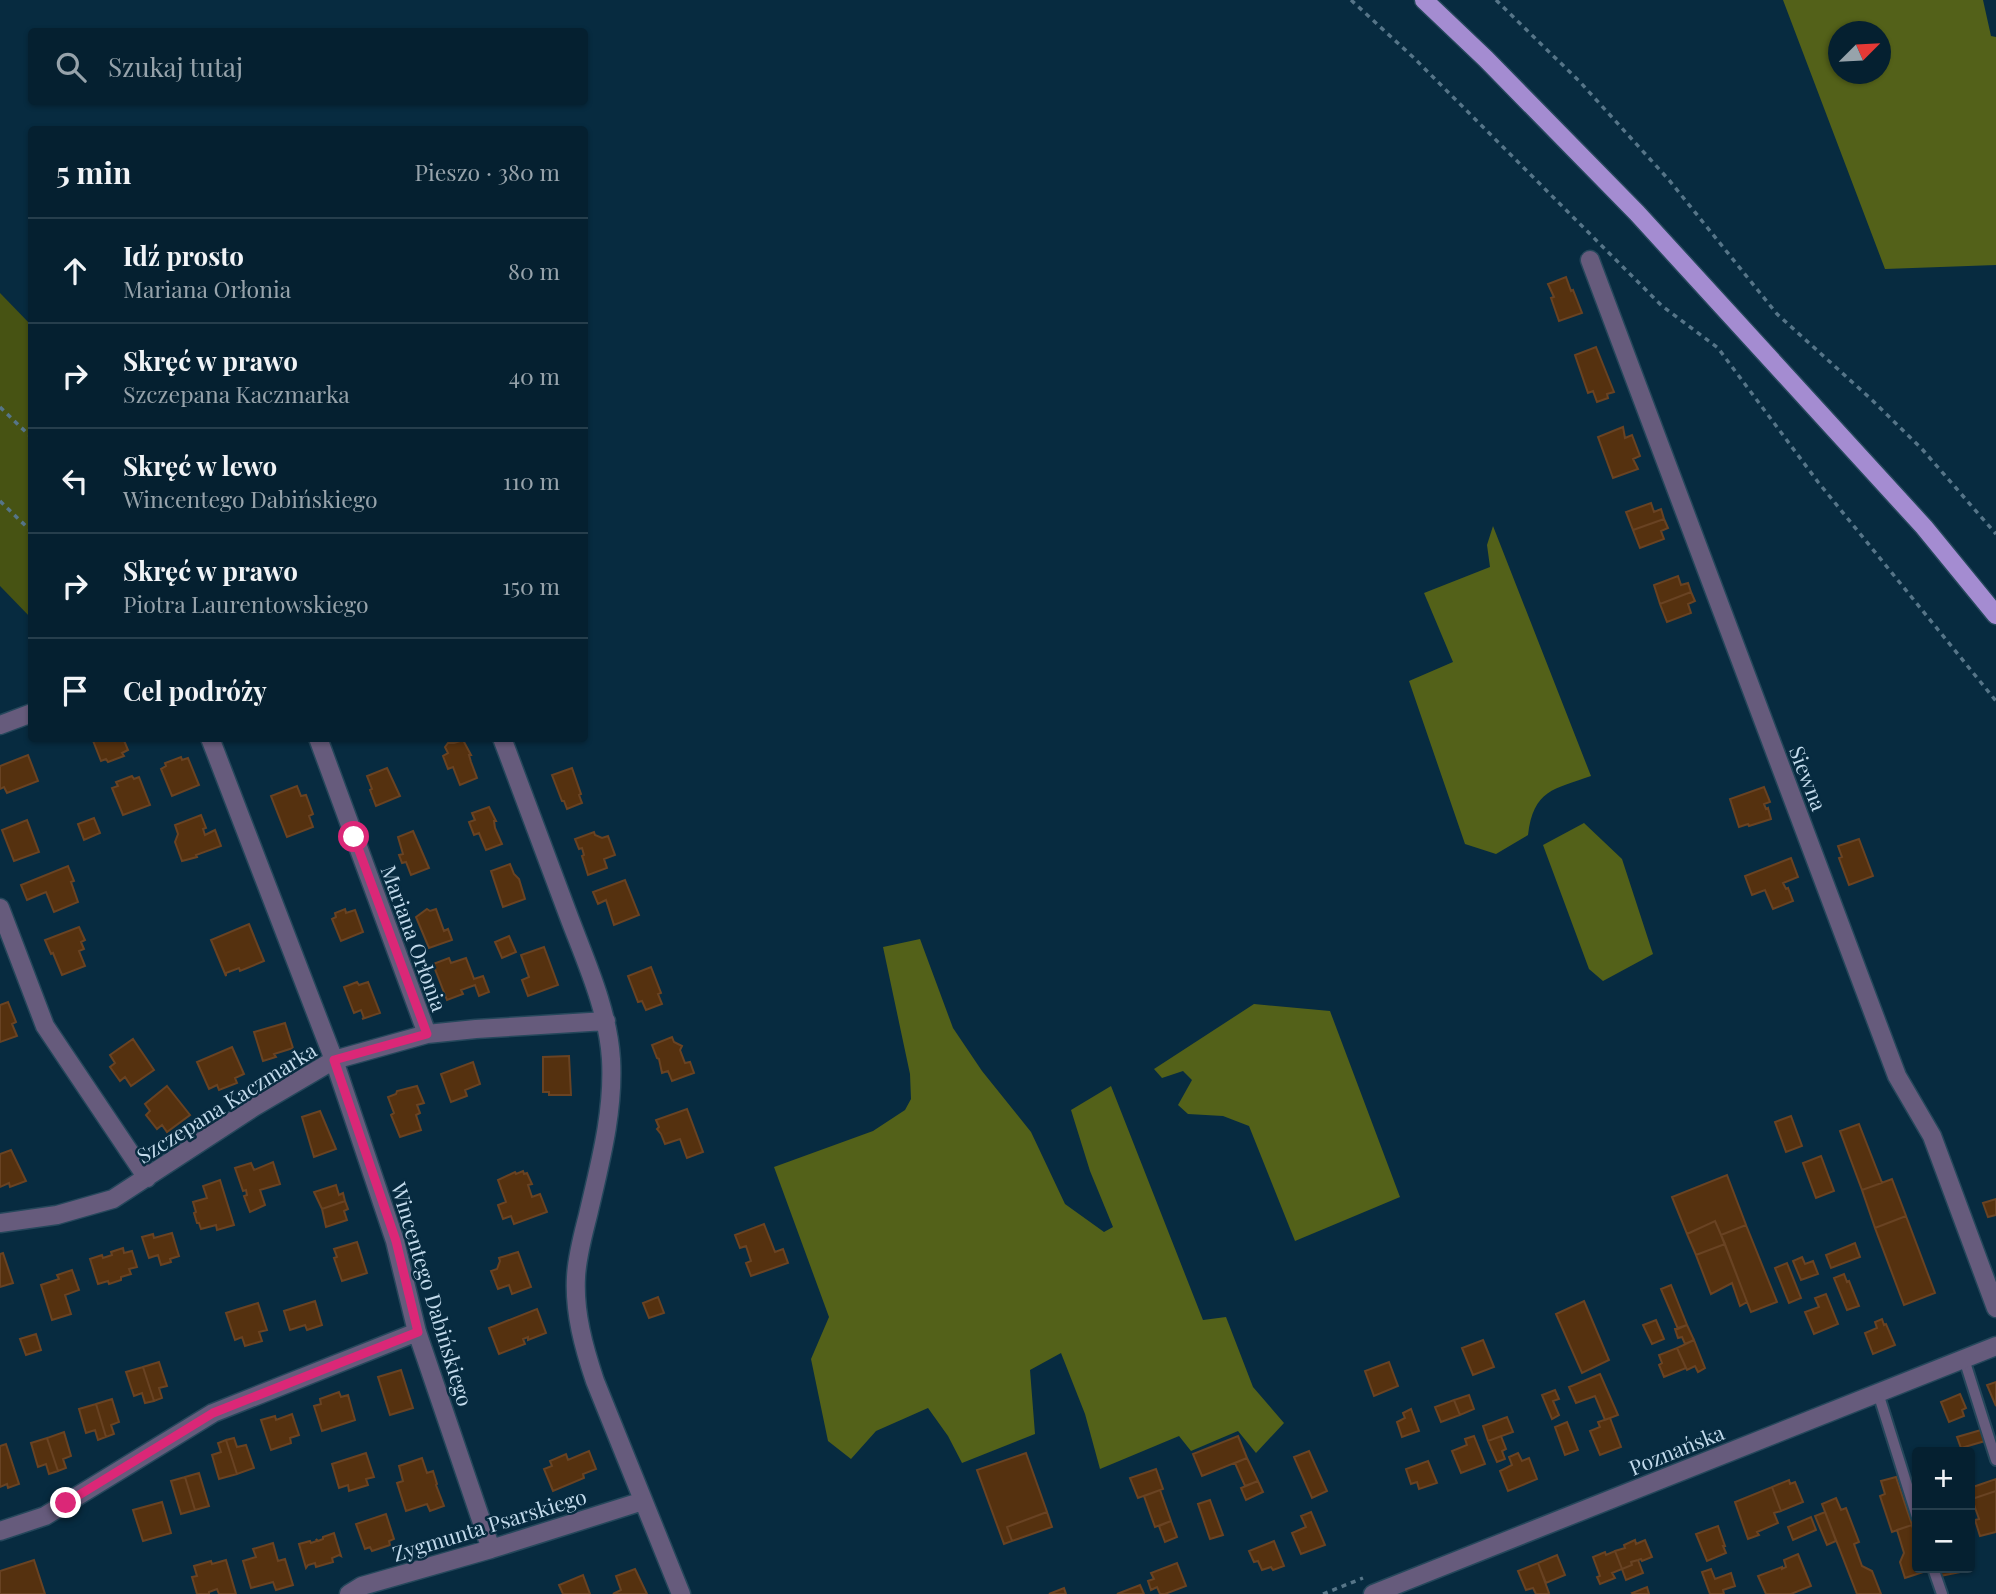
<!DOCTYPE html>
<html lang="pl">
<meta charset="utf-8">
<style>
body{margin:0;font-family:"Playfair Display",serif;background:#0e2838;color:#f1f3f6}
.controls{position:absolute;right:21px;bottom:21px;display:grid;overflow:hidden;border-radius:7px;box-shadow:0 2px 5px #0004}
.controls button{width:63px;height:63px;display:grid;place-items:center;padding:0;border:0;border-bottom:2px solid #263e4c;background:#052030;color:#f1f3f6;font:35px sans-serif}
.compass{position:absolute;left:1828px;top:21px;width:63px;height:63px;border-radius:50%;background:#052030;box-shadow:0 2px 5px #0004;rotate:66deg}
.stop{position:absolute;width:21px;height:21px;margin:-16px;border:5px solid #db2777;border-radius:50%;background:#fff}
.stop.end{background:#db2777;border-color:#fff;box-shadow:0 2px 7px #0008}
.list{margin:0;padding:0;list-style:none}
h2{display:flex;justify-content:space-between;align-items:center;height:91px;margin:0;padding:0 28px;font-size:30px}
h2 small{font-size:23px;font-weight:400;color:#97a3ab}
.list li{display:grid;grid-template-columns:46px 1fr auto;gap:21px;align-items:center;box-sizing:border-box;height:105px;padding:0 28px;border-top:2px solid #263e4c}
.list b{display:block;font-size:26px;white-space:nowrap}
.list p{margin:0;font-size:23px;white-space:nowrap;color:#97a3ab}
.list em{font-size:23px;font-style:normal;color:#97a3ab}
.icon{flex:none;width:38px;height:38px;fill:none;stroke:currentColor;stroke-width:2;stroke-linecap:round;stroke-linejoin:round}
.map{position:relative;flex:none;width:1996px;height:1594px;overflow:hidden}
.search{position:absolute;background:#052030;box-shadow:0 2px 5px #0004;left:28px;top:28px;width:560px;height:77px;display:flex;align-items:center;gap:18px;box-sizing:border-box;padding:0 24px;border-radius:7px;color:#97a3ab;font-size:26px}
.panel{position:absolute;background:#052030;box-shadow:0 2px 5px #0004;left:28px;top:126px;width:560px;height:616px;border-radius:7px}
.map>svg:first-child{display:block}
.green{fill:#475313}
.forest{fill:#536119;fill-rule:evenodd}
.building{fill:#55310f;stroke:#694323;stroke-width:2}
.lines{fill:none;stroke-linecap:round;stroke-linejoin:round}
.service-casing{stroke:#25475b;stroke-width:14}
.minor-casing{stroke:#25475b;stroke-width:21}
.tertiary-casing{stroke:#25475b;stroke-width:21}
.primary-casing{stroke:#25475b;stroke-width:21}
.path{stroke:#567588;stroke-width:3.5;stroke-dasharray:5 5;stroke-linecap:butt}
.service{stroke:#665b7c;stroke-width:10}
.minor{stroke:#665b7c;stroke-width:18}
.tertiary{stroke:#665b7c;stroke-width:18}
.primary{stroke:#a48cd1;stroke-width:18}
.route{stroke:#db2777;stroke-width:9}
.labels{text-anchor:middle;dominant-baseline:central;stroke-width:5;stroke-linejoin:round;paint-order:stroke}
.street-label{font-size:21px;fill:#c2daeb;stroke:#072b40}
</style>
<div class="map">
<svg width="1996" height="1594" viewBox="0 0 1996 1594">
<rect width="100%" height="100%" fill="#072b40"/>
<path class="green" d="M 0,293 L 31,325 L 31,618 L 0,586 Z"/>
<path class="forest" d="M 1783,0 L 1983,0 L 1991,36 L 1996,37 L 1996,265 L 1885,269 ZM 1839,32 L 1881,32 L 1881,74 L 1839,74 Z
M 1493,526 L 1591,776 C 1554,789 1533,790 1528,835 L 1496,854 L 1465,844 L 1409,681 L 1453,662 L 1424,593 L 1490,567 L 1487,545 Z
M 1584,823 L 1622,859 L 1653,954 L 1603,981 L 1589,969 L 1543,845 Z
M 920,939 L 953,1028 L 982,1071 L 1031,1132 L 1065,1204 L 1104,1232 L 1113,1227 L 1090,1171 L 1071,1110 L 1111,1086 L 1203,1320 L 1226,1317 L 1253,1387 L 1284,1423 L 1256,1453 L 1238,1431 L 1191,1451 L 1179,1436 L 1100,1469 L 1085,1414 L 1061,1353 L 1030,1370 L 1035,1434 L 962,1463 L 948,1436 L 928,1408 L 876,1431 L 851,1459 L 828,1441 L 811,1359 L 829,1317 L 774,1167 L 873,1131 L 905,1110 L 911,1099 L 910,1074 L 883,947 Z
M 1254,1004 L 1330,1011 L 1400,1197 L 1295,1241 L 1249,1126 L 1223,1116 L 1188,1114 L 1178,1105 L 1192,1080 L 1183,1071 L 1162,1078 L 1154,1069 Z"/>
<path class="building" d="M 1566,277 L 1571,291 L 1573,290 L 1582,313 L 1559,321 L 1551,298 L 1554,297 L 1548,284 Z
M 1596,347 L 1614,392 L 1607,394 L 1608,398 L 1597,402 L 1593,391 L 1588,393 L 1575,355 Z
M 1623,427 L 1625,438 L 1632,435 L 1640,456 L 1633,459 L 1638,469 L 1613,478 L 1598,437 Z
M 1651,503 L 1654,512 L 1661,509 L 1664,519 L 1633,530 L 1626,512 Z
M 1664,519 L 1668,528 L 1661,531 L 1664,539 L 1640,548 L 1633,530 Z
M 1678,576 L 1681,585 L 1688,583 L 1691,592 L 1660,604 L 1654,585 Z
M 1691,592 L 1695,601 L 1688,604 L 1691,613 L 1667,622 L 1660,604 Z
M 92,738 L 123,738 L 128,750 L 122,753 L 124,756 L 108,762 L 106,759 L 101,761 Z
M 463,740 L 471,755 L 469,755 L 471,762 L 477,778 L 460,785 L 453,767 L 448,769 L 443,756 L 448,753 L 445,747 L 448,743 L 454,743 Z
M 28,755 L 38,781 L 7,793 L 4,787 L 0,789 L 0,766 Z
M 181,757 L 182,760 L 188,758 L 199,785 L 172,796 L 161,769 L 166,766 L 165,763 Z
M 387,768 L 400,796 L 376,806 L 370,790 L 372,789 L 367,776 Z
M 572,768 L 581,794 L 579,795 L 582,803 L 567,809 L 564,801 L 562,801 L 552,775 Z
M 132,776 L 134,779 L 139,777 L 150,805 L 123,815 L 112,788 L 118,786 L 116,782 Z
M 297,786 L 301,796 L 306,795 L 313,814 L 309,816 L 313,827 L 287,837 L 271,796 Z
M 1764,787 L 1770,802 L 1764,804 L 1766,809 L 1768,808 L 1771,819 L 1749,826 L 1748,824 L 1739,827 L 1730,799 Z
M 489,807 L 496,821 L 494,821 L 495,828 L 502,844 L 486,850 L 479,833 L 474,835 L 469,822 L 475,820 L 472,813 Z
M 201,815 L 206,828 L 203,829 L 205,835 L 215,830 L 221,846 L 196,855 L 197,857 L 182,861 L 175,842 L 178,834 L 175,825 Z
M 94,818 L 100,833 L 84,840 L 78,824 Z
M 27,820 L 39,852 L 14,861 L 2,830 Z
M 413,831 L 429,868 L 411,875 L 406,862 L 402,863 L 399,855 L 403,854 L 398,837 Z
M 594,832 L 595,835 L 602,838 L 608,836 L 615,855 L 604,859 L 607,868 L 588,875 L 582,856 L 584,855 L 582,848 L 579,849 L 575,839 Z
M 1859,839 L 1873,876 L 1849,885 L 1839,858 L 1842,857 L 1838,846 Z
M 1791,858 L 1798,877 L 1783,883 L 1786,889 L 1788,888 L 1793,901 L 1773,909 L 1765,890 L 1752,895 L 1745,876 Z
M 510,864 L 514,874 L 519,879 L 525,899 L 503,907 L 491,871 Z
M 68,866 L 74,881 L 71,882 L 78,902 L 54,912 L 46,892 L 27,900 L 21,885 Z
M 625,880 L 639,915 L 614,925 L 606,900 L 598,904 L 593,892 Z
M 345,909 L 346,913 L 355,910 L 363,932 L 341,941 L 332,919 L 336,917 L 335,913 Z
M 427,909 L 430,911 L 436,909 L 444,931 L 448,929 L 452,940 L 429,948 L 416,917 Z
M 249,924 L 264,961 L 240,971 L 239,968 L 226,973 L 226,976 L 211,940 Z
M 79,927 L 85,940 L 81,942 L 84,949 L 79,951 L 85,966 L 62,975 L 53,953 L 51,954 L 45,940 Z
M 509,936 L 516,952 L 502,958 L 495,942 Z
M 544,947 L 558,985 L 528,996 L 522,980 L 529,977 L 521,955 Z
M 449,958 L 451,963 L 466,958 L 474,979 L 483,976 L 489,992 L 479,996 L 475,985 L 461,990 L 463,994 L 447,1000 L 433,964 Z
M 651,967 L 661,993 L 658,994 L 662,1004 L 646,1010 L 642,1001 L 638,1002 L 628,976 Z
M 357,982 L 359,985 L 368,982 L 380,1013 L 362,1019 L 364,1018 L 361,1010 L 354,1013 L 344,987 Z
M 8,1002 L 16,1022 L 12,1024 L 17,1036 L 0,1042 L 0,1005 Z
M 285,1023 L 293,1048 L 274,1054 L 276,1057 L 263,1061 L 254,1032 Z
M 672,1037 L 674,1042 L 682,1046 L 680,1050 L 685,1063 L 690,1062 L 694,1073 L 672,1081 L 668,1071 L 662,1073 L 659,1059 L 657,1058 L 652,1045 Z
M 133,1039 L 154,1070 L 131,1086 L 125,1077 L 120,1081 L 110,1067 L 115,1063 L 110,1055 Z
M 232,1047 L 244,1074 L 235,1078 L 237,1083 L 219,1090 L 217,1085 L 209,1089 L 197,1062 Z
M 569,1056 L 571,1095 L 549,1095 L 549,1092 L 543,1092 L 543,1057 Z
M 473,1062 L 480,1084 L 465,1090 L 467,1096 L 451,1102 L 441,1074 Z
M 167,1086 L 190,1115 L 167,1132 L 162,1125 L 157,1129 L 146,1115 L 150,1111 L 145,1104 Z
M 417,1086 L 424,1103 L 417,1105 L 420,1113 L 416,1115 L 421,1130 L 400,1137 L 391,1115 L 394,1113 L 388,1097 L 396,1094 L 397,1091 Z
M 687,1109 L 703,1152 L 687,1158 L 680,1139 L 665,1144 L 661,1134 L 657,1129 L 659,1127 L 656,1120 Z
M 320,1111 L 336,1149 L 314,1157 L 302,1117 Z
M 1791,1116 L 1802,1146 L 1786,1152 L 1775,1122 Z
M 1859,1124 L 1882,1183 L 1862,1190 L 1840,1131 Z
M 11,1150 L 26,1181 L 10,1187 L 9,1183 L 0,1187 L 0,1154 Z
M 1821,1156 L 1834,1191 L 1816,1198 L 1803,1163 Z
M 273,1162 L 280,1184 L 260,1190 L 265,1205 L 250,1212 L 244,1196 L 247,1195 L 246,1190 L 243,1191 L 235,1168 L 251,1163 L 254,1170 Z
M 523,1171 L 524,1174 L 527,1173 L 532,1184 L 528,1185 L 532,1197 L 540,1194 L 547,1212 L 514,1224 L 511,1216 L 503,1219 L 498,1205 L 506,1202 L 498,1180 L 515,1172 L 516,1174 Z
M 1727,1175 L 1746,1225 L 1721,1235 L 1715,1221 L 1687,1234 L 1672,1197 Z
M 1892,1179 L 1906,1216 L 1875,1228 L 1862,1190 Z
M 220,1180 L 234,1225 L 217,1230 L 216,1225 L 201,1229 L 199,1223 L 197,1223 L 194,1213 L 196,1212 L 193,1202 L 207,1198 L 203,1186 Z
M 336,1185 L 339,1195 L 343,1193 L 345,1201 L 322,1209 L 314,1192 Z
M 1996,1199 L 1996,1215 L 1988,1217 L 1983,1203 Z
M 345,1201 L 348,1209 L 344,1211 L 347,1220 L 326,1227 L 322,1209 Z
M 1906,1216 L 1935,1293 L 1904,1305 L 1875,1228 Z
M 1715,1221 L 1725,1244 L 1696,1255 L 1687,1234 Z
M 764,1224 L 775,1252 L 783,1249 L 788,1263 L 751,1276 L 746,1263 L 751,1261 L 746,1246 L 740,1248 L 735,1235 Z
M 1746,1225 L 1777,1302 L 1751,1312 L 1721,1235 Z
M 172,1233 L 179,1256 L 170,1259 L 171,1262 L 161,1265 L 158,1255 L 149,1258 L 142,1237 L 153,1234 L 154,1238 Z
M 357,1242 L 367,1273 L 342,1281 L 334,1258 L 337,1257 L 334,1249 Z
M 1855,1243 L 1860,1257 L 1831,1268 L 1826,1255 Z
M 1725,1244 L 1747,1302 L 1740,1306 L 1732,1283 L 1711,1294 L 1696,1255 Z
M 123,1248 L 124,1253 L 132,1251 L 137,1267 L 129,1269 L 131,1274 L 121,1277 L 121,1280 L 109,1284 L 108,1281 L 98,1284 L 90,1259 L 102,1255 L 103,1258 L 112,1255 L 111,1252 Z
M 518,1252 L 531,1287 L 512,1294 L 509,1285 L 498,1289 L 491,1271 L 497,1269 L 500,1261 L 499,1258 Z
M 3,1253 L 13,1283 L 0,1287 L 0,1254 Z
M 1802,1257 L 1805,1264 L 1813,1261 L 1818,1274 L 1801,1280 L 1793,1261 Z
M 1787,1263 L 1801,1298 L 1789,1303 L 1775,1268 Z
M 72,1270 L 79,1290 L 65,1295 L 71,1314 L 52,1320 L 41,1285 L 59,1279 L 57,1275 Z
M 1844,1274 L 1847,1282 L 1849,1281 L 1859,1306 L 1847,1310 L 1834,1278 Z
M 1671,1285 L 1687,1325 L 1678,1329 L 1661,1289 Z
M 1826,1294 L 1838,1324 L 1814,1334 L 1805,1312 L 1819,1307 L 1815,1298 Z
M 658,1297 L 664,1313 L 649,1318 L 643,1303 Z
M 315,1301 L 322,1325 L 307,1330 L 305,1325 L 290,1330 L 284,1311 Z
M 1584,1301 L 1609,1360 L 1582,1373 L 1556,1314 Z
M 258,1303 L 267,1330 L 259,1332 L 262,1341 L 245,1346 L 242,1337 L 235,1340 L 226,1313 Z
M 537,1309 L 546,1333 L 528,1340 L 528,1337 L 523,1339 L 525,1344 L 499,1354 L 489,1328 Z
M 1882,1319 L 1884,1325 L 1886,1324 L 1895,1345 L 1873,1354 L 1865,1333 L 1877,1328 L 1875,1322 Z
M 1656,1320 L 1664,1339 L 1652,1344 L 1643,1325 Z
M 1687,1325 L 1694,1340 L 1685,1344 L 1682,1337 L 1678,1338 L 1675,1329 Z
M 36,1334 L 41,1350 L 26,1355 L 20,1339 Z
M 1483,1340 L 1494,1367 L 1473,1375 L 1462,1348 Z
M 1694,1340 L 1705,1368 L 1698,1372 L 1695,1366 L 1687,1370 L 1677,1348 Z
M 1677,1348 L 1686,1368 L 1664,1377 L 1659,1365 L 1662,1363 L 1659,1355 Z
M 159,1362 L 167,1386 L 159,1388 L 162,1398 L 154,1401 L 143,1367 Z
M 1389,1362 L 1398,1386 L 1374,1396 L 1365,1371 Z
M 143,1367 L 154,1401 L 145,1403 L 142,1393 L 134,1396 L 126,1372 Z
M 401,1370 L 413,1408 L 390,1415 L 378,1377 Z
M 1600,1374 L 1618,1415 L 1605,1420 L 1595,1396 L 1576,1403 L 1569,1387 Z
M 1996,1382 L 1996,1406 L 1987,1385 Z
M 1555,1390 L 1559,1399 L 1553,1401 L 1559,1415 L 1552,1419 L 1542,1395 Z
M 339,1392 L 341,1397 L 348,1395 L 355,1420 L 322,1431 L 314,1406 L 321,1404 L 320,1399 Z
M 1960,1394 L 1966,1408 L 1962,1410 L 1964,1416 L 1949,1422 L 1941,1402 Z
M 1469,1395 L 1474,1409 L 1460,1415 L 1454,1400 Z
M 112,1399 L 119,1422 L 111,1425 L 114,1434 L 106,1437 L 96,1404 Z
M 1454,1400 L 1460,1415 L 1441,1422 L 1435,1407 Z
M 96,1404 L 106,1437 L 98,1440 L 95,1430 L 86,1433 L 79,1409 Z
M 1411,1409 L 1419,1431 L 1402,1437 L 1397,1422 L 1405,1418 L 1403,1413 Z
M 292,1414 L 299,1435 L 290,1438 L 291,1443 L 271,1450 L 261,1420 L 275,1416 L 276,1420 Z
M 1507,1417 L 1513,1432 L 1488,1441 L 1483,1426 Z
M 1610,1418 L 1621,1447 L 1600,1455 L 1590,1431 L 1600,1427 L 1598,1422 Z
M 1567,1422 L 1578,1450 L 1565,1455 L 1555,1427 Z
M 1981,1430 L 1985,1441 L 1961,1448 L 1957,1437 Z
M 64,1432 L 71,1456 L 63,1459 L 66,1468 L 58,1471 L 47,1438 Z
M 1238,1436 L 1247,1458 L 1202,1476 L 1193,1454 Z
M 1474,1436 L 1485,1464 L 1461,1473 L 1452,1451 L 1467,1445 L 1465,1439 Z
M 1501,1436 L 1506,1449 L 1502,1451 L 1505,1459 L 1497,1462 L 1488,1441 Z
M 47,1438 L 58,1471 L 49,1474 L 46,1464 L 38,1467 L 31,1443 Z
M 234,1438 L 237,1447 L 246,1445 L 254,1468 L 237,1474 L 226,1440 Z
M 226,1440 L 237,1474 L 219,1479 L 212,1455 L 221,1452 L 218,1443 Z
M 6,1444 L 19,1484 L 8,1488 L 7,1484 L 0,1487 L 0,1446 Z
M 589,1451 L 596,1469 L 583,1474 L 584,1478 L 553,1491 L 544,1469 L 552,1466 L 550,1461 L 566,1454 L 568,1460 Z
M 1309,1451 L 1327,1491 L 1312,1498 L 1294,1457 Z
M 366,1453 L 374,1477 L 366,1479 L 368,1485 L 349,1491 L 348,1485 L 339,1488 L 332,1464 Z
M 1026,1453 L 1047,1512 L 1007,1527 L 1012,1541 L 1004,1544 L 977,1470 Z
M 1518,1453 L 1522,1461 L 1529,1458 L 1537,1479 L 1508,1491 L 1500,1471 L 1512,1465 L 1509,1457 Z
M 422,1458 L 427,1473 L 433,1471 L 437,1484 L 436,1485 L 444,1506 L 430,1511 L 427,1504 L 406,1511 L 397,1483 L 403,1481 L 399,1466 Z
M 1247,1458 L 1258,1481 L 1245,1486 L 1235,1463 Z
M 1428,1461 L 1437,1483 L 1419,1489 L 1417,1482 L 1411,1484 L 1406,1469 Z
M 1156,1469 L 1163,1489 L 1138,1498 L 1130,1478 Z
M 199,1473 L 209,1506 L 195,1510 L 185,1477 Z
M 185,1477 L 195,1510 L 181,1514 L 171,1481 Z
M 1896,1477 L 1912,1525 L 1892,1532 L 1880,1496 L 1885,1494 L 1881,1481 Z
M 1996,1479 L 1996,1491 L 1972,1499 L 1970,1488 Z
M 1789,1480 L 1790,1484 L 1795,1482 L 1803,1502 L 1781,1511 L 1772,1487 Z
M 1258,1481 L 1263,1492 L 1246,1500 L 1241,1488 Z
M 1772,1487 L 1781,1511 L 1774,1513 L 1778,1523 L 1757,1532 L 1759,1535 L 1748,1539 L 1735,1502 Z
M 1160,1490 L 1171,1521 L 1155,1527 L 1144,1496 Z
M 1996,1491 L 1996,1532 L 1980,1536 L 1975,1520 L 1979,1519 L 1972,1499 Z
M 1836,1498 L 1841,1510 L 1846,1508 L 1859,1542 L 1854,1544 L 1862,1566 L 1872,1571 L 1881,1594 L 1857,1594 L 1822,1504 Z
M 1210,1500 L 1223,1535 L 1210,1539 L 1198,1504 Z
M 162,1502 L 171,1533 L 143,1541 L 133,1510 Z
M 1047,1512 L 1052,1527 L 1012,1541 L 1007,1527 Z
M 1311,1512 L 1325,1545 L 1301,1554 L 1292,1533 L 1306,1527 L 1301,1516 Z
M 1825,1512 L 1836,1541 L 1827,1545 L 1815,1516 Z
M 386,1514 L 394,1539 L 389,1541 L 390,1545 L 372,1551 L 370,1547 L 365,1549 L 356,1524 Z
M 1811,1517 L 1816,1530 L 1793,1540 L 1788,1527 Z
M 1171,1521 L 1177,1537 L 1165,1542 L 1159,1526 Z
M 1912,1525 L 1917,1543 L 1917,1568 L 1925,1568 L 1926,1571 L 1905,1578 L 1900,1562 L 1904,1553 L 1897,1530 Z
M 1718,1526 L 1725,1546 L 1723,1546 L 1726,1553 L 1707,1561 L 1696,1534 Z
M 334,1533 L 341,1556 L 339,1555 L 332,1558 L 333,1562 L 316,1567 L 315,1563 L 308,1565 L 306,1568 L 299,1544 L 310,1541 L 311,1543 L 317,1541 L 316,1539 L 318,1541 L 323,1539 L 323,1537 Z
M 1635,1540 L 1636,1544 L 1645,1540 L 1652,1557 L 1642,1561 L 1641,1559 L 1638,1560 L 1631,1562 L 1632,1565 L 1622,1569 L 1615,1551 L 1625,1548 L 1624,1545 Z
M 1274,1541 L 1284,1566 L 1273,1570 L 1271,1567 L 1262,1570 L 1258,1561 L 1254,1562 L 1249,1551 Z
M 273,1543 L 278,1561 L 285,1559 L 293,1585 L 276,1590 L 273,1582 L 251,1588 L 243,1561 L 256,1557 L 253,1549 Z
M 1615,1551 L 1622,1569 L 1612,1573 L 1615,1578 L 1600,1584 L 1597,1577 L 1600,1576 L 1593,1557 L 1605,1552 L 1606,1555 Z
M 1798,1554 L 1811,1586 L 1791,1594 L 1766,1594 L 1758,1576 L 1782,1567 L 1782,1569 L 1786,1567 L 1784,1560 Z
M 1557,1555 L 1565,1575 L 1546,1583 L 1538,1563 Z
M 34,1560 L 45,1594 L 0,1594 L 0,1571 Z
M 226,1560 L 236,1594 L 219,1594 L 217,1589 L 209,1592 L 209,1594 L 197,1594 L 192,1577 L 197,1576 L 194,1566 L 211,1561 L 212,1564 Z
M 1638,1560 L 1643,1573 L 1626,1580 L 1622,1569 L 1632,1565 L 1631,1562 Z
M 1177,1563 L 1186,1586 L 1165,1594 L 1160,1594 L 1157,1587 L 1151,1590 L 1148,1581 L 1154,1579 L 1151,1573 Z
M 1538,1563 L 1549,1593 L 1547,1594 L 1536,1594 L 1533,1588 L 1526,1590 L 1518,1571 Z
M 1938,1568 L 1965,1568 L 1960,1572 L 1940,1576 Z
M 635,1569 L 647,1594 L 613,1594 L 621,1590 L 616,1576 Z
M 1711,1569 L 1715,1579 L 1731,1573 L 1735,1586 L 1723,1590 L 1724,1594 L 1710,1594 L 1702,1572 Z
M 583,1575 L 590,1594 L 563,1594 L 559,1585 Z
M 1140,1585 L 1144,1594 L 1117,1594 Z
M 1647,1587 L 1649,1594 L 1633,1594 L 1632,1593 Z
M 1064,1588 L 1066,1594 L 1049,1594 Z"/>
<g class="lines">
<g class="service-casing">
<path id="service" d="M 1964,1359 L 1996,1460
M 1878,1393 L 1917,1517
M 1933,1568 L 1942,1594"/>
</g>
<g class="minor-casing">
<path id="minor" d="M 1590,260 L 1897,1076 L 1932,1136 L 1996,1308
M 0,725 L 32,713
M 210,738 L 334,1060 L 395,1241 L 417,1332 L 491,1549
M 318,738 L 427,1034
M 502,738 C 524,798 547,857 569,917 C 586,962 608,1010 611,1059 C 614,1112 600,1163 588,1215 C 583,1235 577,1256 576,1277 C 574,1313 584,1348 595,1381 L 681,1594
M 0,908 L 45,1026 L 147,1178
M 0,1223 L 57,1215 L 113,1199 L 254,1107 L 334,1060 L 427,1034 L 476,1029 L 606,1021
M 0,1531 L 45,1516 L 213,1413 L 417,1332
M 349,1594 L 362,1586 L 491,1549 L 643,1501"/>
</g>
<g class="tertiary-casing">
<path id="tertiary" d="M 1373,1594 L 1996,1346"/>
</g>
<g class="primary-casing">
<path id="primary" d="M 1424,0 L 1486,59 L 1637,213 L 1924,527 L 1996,615"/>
</g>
<path class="path" d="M 1351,0 L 1414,58 L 1662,306 L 1718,348 L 1818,482 L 1996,701
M 1496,0 L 1580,82 L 1669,180 L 1777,314 L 1872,400 L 1922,449 L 1996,534
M 0,407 L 32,438
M 0,501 L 32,532
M 1323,1594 L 1363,1578"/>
<use href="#service" class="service"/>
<use href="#minor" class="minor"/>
<use href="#tertiary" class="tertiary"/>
<use href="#primary" class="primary"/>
</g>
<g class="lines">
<path class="route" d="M 66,1503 L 213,1413 L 418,1332 L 396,1241 L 334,1060 L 427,1034 L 354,837"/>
</g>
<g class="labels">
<g class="street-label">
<text transform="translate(1809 778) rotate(69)">Siewna</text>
<text transform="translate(415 938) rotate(70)">Mariana Orłonia</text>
<text transform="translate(226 1102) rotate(-32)">Szczepana Kaczmarka</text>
<text transform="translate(433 1294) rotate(73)">Wincentego Dabińskiego</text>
<text transform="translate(1676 1449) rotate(-22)">Poznańska</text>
<text transform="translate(489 1524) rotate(-17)">Zygmunta Psarskiego</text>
</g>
</g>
</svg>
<div class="controls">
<button>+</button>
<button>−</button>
</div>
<svg class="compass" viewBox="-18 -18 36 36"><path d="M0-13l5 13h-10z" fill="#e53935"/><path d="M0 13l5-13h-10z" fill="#97a3ab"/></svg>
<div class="stop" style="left:354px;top:837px"></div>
<div class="stop end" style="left:66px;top:1503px"></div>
<div class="search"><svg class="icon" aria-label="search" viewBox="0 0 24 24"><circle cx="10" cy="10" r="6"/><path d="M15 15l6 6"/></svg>Szukaj tutaj</div>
<section class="panel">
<h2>5 min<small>Pieszo · 380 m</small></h2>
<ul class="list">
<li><svg class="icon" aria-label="ahead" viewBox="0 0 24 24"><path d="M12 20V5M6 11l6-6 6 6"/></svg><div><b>Idź prosto</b><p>Mariana Orłonia</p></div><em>80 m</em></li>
<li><svg class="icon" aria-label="right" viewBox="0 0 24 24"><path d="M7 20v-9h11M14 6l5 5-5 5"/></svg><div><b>Skręć w prawo</b><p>Szczepana Kaczmarka</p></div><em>40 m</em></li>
<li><svg class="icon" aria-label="left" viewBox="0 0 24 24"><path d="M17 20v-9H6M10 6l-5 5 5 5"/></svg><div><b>Skręć w lewo</b><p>Wincentego Dabińskiego</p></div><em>110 m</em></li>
<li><svg class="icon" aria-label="right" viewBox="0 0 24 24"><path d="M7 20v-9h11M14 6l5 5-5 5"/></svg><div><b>Skręć w prawo</b><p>Piotra Laurentowskiego</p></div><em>150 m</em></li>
<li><svg class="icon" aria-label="arrive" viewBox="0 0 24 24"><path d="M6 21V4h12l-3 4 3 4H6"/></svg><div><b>Cel podróży</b></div></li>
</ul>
</section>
</div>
